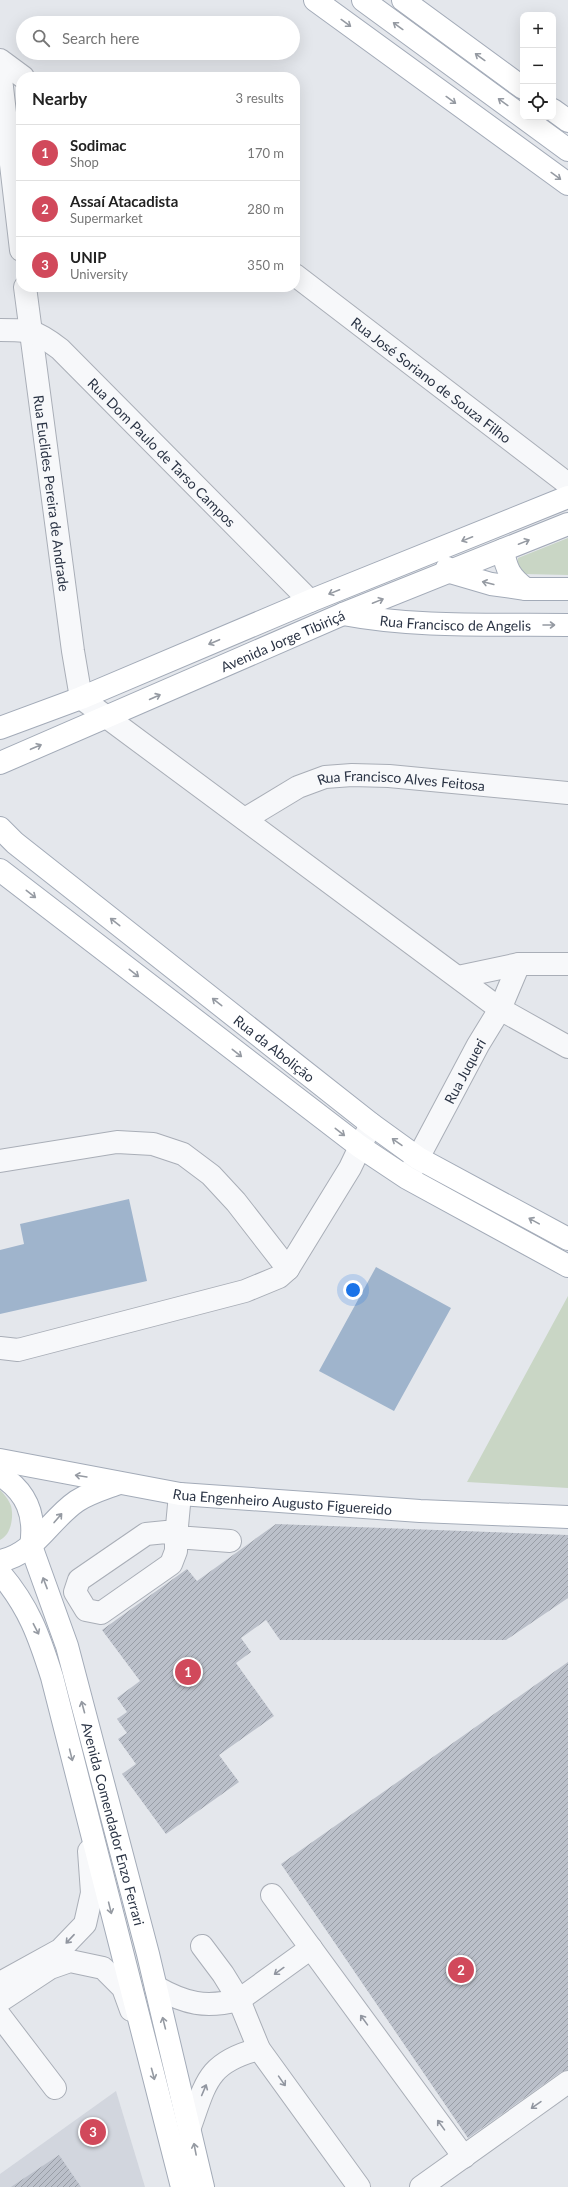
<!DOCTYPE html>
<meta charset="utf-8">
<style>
body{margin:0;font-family:Lato,sans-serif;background:#f2f2f2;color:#222}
.controls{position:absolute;right:12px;top:12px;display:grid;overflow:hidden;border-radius:8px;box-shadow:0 4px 16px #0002}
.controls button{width:36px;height:36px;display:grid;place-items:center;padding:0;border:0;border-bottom:1px solid #e0e0e0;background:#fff;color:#222;font:20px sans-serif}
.you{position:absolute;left:353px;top:1290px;width:14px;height:14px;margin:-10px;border:3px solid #fff;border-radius:50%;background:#1a73e8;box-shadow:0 0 0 6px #1a73e833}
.badge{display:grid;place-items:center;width:26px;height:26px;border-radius:50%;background:#d1495b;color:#fff;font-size:13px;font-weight:700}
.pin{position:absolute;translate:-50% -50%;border:2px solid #fff;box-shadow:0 1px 4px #0006}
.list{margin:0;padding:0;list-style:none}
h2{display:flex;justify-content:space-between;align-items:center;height:52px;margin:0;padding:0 16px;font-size:17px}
h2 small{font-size:13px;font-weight:400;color:#767676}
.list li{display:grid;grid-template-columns:26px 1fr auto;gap:12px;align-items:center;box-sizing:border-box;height:56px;padding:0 16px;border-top:1px solid #e0e0e0}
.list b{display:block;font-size:15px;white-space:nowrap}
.list p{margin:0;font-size:13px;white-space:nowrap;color:#767676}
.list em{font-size:13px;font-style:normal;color:#767676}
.icon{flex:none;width:22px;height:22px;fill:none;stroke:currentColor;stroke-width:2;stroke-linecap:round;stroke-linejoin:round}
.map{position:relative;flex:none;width:568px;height:2187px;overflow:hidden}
.search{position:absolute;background:#fff;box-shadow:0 4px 16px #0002;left:16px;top:16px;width:284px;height:44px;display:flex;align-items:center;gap:10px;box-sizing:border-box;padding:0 14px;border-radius:22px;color:#767676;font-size:15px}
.panel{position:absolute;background:#fff;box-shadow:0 4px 16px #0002;left:16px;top:72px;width:284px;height:220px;border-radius:16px}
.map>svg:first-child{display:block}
.built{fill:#d2d6de}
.green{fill:#c9d6c5}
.water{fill:#9fb4cc}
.building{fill:url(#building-hatch)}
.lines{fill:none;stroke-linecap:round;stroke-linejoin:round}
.minor-casing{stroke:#a9aeb7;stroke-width:24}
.major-casing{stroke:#a3abb8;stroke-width:24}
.minor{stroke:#f7f8fa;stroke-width:22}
.major{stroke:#fff;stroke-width:22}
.oneway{stroke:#959aa2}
.oneway2{stroke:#9196a0}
.labels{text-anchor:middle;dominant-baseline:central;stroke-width:4;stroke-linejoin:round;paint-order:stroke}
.street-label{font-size:14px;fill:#2b3445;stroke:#f4f6f9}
</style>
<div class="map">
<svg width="568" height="2187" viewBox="0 0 568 2187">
<defs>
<pattern id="building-hatch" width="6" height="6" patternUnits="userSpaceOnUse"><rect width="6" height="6" fill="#bbc0ca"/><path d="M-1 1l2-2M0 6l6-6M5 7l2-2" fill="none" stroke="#989da6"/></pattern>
</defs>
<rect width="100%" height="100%" fill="#e4e7ec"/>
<path class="built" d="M 116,2091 L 145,2187 L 0,2187 L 0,2174 Z"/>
<path class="green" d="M 568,538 L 568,575 L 524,574 L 516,568 L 518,558 Z
M 568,1296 L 568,1488 L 467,1482 Z
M 0,1490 C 4,1494 9,1500 11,1506 C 14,1517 11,1535 0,1540 Z"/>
<path class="water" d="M 129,1199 L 147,1281 L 0,1314 L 0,1250 L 24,1244 L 20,1224 Z
M 376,1267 L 451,1308 L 394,1411 L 319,1371 Z"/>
<path class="building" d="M 276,1524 L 568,1535 L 568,1598 L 506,1640 L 280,1640 L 266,1620 L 241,1638 L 251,1652 L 236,1663 L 274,1716 L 219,1755 L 239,1782 L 166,1834 L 122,1774 L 136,1764 L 118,1739 L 127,1733 L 117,1719 L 127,1712 L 117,1698 L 140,1681 L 102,1630 L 187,1569 L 197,1581 Z
M 568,1662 L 568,2070 L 561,2072 L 468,2138 L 281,1864 Z
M 59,2155 L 81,2187 L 11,2187 Z"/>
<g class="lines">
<g class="minor-casing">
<g id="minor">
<path d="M 0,60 L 23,77"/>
<path d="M 0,70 L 21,250"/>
<path id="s1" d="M 295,275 L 568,484"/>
<path id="s2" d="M 25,287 L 73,651 L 81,698 L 500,1009 L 568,1047"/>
<path id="s3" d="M 0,330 C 31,330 35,330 60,349 L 310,601"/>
<path id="s4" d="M 245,819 L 298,787 L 325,777 L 352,775 L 389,776 L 568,793"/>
<path d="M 458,977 L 519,964 L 568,964"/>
<path d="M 0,1161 L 117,1142 L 153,1144 L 183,1154 L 211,1175 L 236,1202 L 288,1269"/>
<path id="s5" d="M 409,1175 L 478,1045 L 500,1009 L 519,964"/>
<path d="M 0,1348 L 18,1350 L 245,1291 L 279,1277 L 288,1269 L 350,1168 L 371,1124"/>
<path d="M 180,1494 L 176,1537 L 166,1532 L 146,1534 L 79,1580 L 75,1592 L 86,1610 L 101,1613 L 171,1564 L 176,1551 L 176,1537 L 230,1541"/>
<path d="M 272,1895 L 464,2157"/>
<path d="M 202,1946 L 223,1974 L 239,2000 L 259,2049 L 359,2187"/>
<path d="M 0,1983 L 60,1950 L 85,1924 L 92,1893 L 89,1851"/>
<path d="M 156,1987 C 186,2004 205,2008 239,2000 L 311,1948"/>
<path d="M 0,2001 L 50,1968 L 70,1961 L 103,1968 L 123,1988 L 131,2010"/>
<path d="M 0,2016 L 55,2088"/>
<path d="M 190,2127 C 206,2082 208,2062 259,2049"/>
<path d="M 421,2187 L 568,2082"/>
</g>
</g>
<g class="major-casing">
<g id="major">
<path d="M 315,0 L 568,184"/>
<path d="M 363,0 L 568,150"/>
<path d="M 403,0 L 523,88"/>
<path d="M 553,110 L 568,121"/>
<path d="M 503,550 C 506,569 510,577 526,589"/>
<path d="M 447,568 L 450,572 L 491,584 L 526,589 L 568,589"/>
<path id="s6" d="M 343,614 C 417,628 493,624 568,625"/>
<path d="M 0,728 L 81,698 L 310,601 L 568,497"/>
<path id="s7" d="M 0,763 L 343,614 L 568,524"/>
<path id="s8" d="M 0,828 L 15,843 L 371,1124 L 418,1158 L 568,1239"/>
<path d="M 0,870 L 359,1146 L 407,1178 L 568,1266"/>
<path id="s9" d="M 0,1460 L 180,1494 L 420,1511 L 568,1517"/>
<path id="s10" d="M 0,1475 C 27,1492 36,1515 31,1546 L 67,1646 L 148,1954 L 203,2187"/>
<path d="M 0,1561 C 35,1554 49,1520 77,1501 C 89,1493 106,1488 119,1483"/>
<path d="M 0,1573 C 29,1607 39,1636 52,1677 L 182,2187"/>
</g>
</g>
<use href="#minor" class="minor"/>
<use href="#major" class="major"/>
</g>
<defs><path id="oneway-shaft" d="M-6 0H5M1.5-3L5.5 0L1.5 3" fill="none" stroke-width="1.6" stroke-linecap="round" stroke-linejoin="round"/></defs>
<g class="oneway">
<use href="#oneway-shaft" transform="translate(346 23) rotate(36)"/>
<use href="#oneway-shaft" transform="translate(398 26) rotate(-144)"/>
<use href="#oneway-shaft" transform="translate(480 57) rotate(-144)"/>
<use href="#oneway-shaft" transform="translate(451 100) rotate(36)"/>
<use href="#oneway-shaft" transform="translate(503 102) rotate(-144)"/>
<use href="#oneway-shaft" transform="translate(556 176) rotate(36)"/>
<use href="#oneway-shaft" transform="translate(467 539) rotate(158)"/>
<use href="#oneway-shaft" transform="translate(524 542) rotate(-22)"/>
<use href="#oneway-shaft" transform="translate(488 583) rotate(-166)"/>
<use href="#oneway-shaft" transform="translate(334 592) rotate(158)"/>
<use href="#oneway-shaft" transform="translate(378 601) rotate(-22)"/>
<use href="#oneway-shaft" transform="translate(549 625)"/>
<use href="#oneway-shaft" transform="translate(214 642) rotate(157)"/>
<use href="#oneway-shaft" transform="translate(155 697) rotate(-24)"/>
<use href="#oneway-shaft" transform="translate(36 747) rotate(-23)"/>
<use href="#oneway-shaft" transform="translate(31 894) rotate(38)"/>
<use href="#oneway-shaft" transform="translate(115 922) rotate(-142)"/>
<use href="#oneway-shaft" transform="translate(134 973) rotate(38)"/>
<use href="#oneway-shaft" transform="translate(217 1002) rotate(-142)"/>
<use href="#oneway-shaft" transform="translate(237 1053) rotate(38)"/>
<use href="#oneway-shaft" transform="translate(340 1132) rotate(38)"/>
<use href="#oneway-shaft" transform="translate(397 1142) rotate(-145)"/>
<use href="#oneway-shaft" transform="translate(534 1221) rotate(-151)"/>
<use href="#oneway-shaft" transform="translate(81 1476) rotate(-171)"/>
<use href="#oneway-shaft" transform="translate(58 1518) rotate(-49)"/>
<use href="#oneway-shaft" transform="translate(45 1583) rotate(-111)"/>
<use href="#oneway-shaft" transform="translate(36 1629) rotate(63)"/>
<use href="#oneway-shaft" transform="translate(83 1707) rotate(-105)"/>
<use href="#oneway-shaft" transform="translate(71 1755) rotate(76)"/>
<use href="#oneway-shaft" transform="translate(110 1908) rotate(76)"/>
<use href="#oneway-shaft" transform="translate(164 2023) rotate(-104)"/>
<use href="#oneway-shaft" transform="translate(153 2074) rotate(75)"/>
<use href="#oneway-shaft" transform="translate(195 2149) rotate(-101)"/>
</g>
<g class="oneway2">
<use href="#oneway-shaft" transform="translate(70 1939) rotate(133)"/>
<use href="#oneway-shaft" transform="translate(279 1971) rotate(144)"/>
<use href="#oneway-shaft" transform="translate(364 2020) rotate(-126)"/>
<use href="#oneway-shaft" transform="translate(282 2081) rotate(55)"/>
<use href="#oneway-shaft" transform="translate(204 2090) rotate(-67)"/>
<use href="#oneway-shaft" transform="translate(536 2105) rotate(145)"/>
<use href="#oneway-shaft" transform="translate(441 2125) rotate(-126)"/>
</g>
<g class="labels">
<g class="street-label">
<text stroke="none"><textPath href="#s1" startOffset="172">Rua José Soriano de Souza Filho</textPath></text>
<text stroke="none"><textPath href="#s3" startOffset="210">Rua Dom Paulo de Tarso Campos</textPath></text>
<text stroke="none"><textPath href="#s2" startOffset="208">Rua Euclides Pereira de Andrade</textPath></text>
<text stroke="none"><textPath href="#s6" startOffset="113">Rua Francisco de Angelis</textPath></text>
<text stroke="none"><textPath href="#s7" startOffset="308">Avenida Jorge Tibiriçá</textPath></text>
<text stroke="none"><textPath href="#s4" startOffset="167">Rua Francisco Alves Feitosa</textPath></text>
<text stroke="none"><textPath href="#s8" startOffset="352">Rua da Abolição</textPath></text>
<text stroke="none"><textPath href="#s5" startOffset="118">Rua Juqueri</textPath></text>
<text stroke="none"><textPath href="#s9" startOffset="286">Rua Engenheiro Augusto Figuereido</textPath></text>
<text stroke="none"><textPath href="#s10" startOffset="373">Avenida Comendador Enzo Ferrari</textPath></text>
</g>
</g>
</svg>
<div class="controls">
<button>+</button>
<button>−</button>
<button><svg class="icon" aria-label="locate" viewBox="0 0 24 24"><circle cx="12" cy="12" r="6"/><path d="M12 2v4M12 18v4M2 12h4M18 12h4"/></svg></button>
</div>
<div class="you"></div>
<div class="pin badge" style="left:188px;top:1672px">1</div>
<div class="pin badge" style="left:461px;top:1970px">2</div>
<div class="pin badge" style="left:93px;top:2132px">3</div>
<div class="search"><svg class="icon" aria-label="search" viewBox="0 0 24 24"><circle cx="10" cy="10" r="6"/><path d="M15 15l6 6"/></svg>Search here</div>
<section class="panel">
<h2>Nearby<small>3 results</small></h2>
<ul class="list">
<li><span class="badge">1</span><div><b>Sodimac</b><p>Shop</p></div><em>170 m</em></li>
<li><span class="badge">2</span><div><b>Assaí Atacadista</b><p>Supermarket</p></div><em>280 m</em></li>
<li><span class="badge">3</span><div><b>UNIP</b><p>University</p></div><em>350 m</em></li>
</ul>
</section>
</div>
